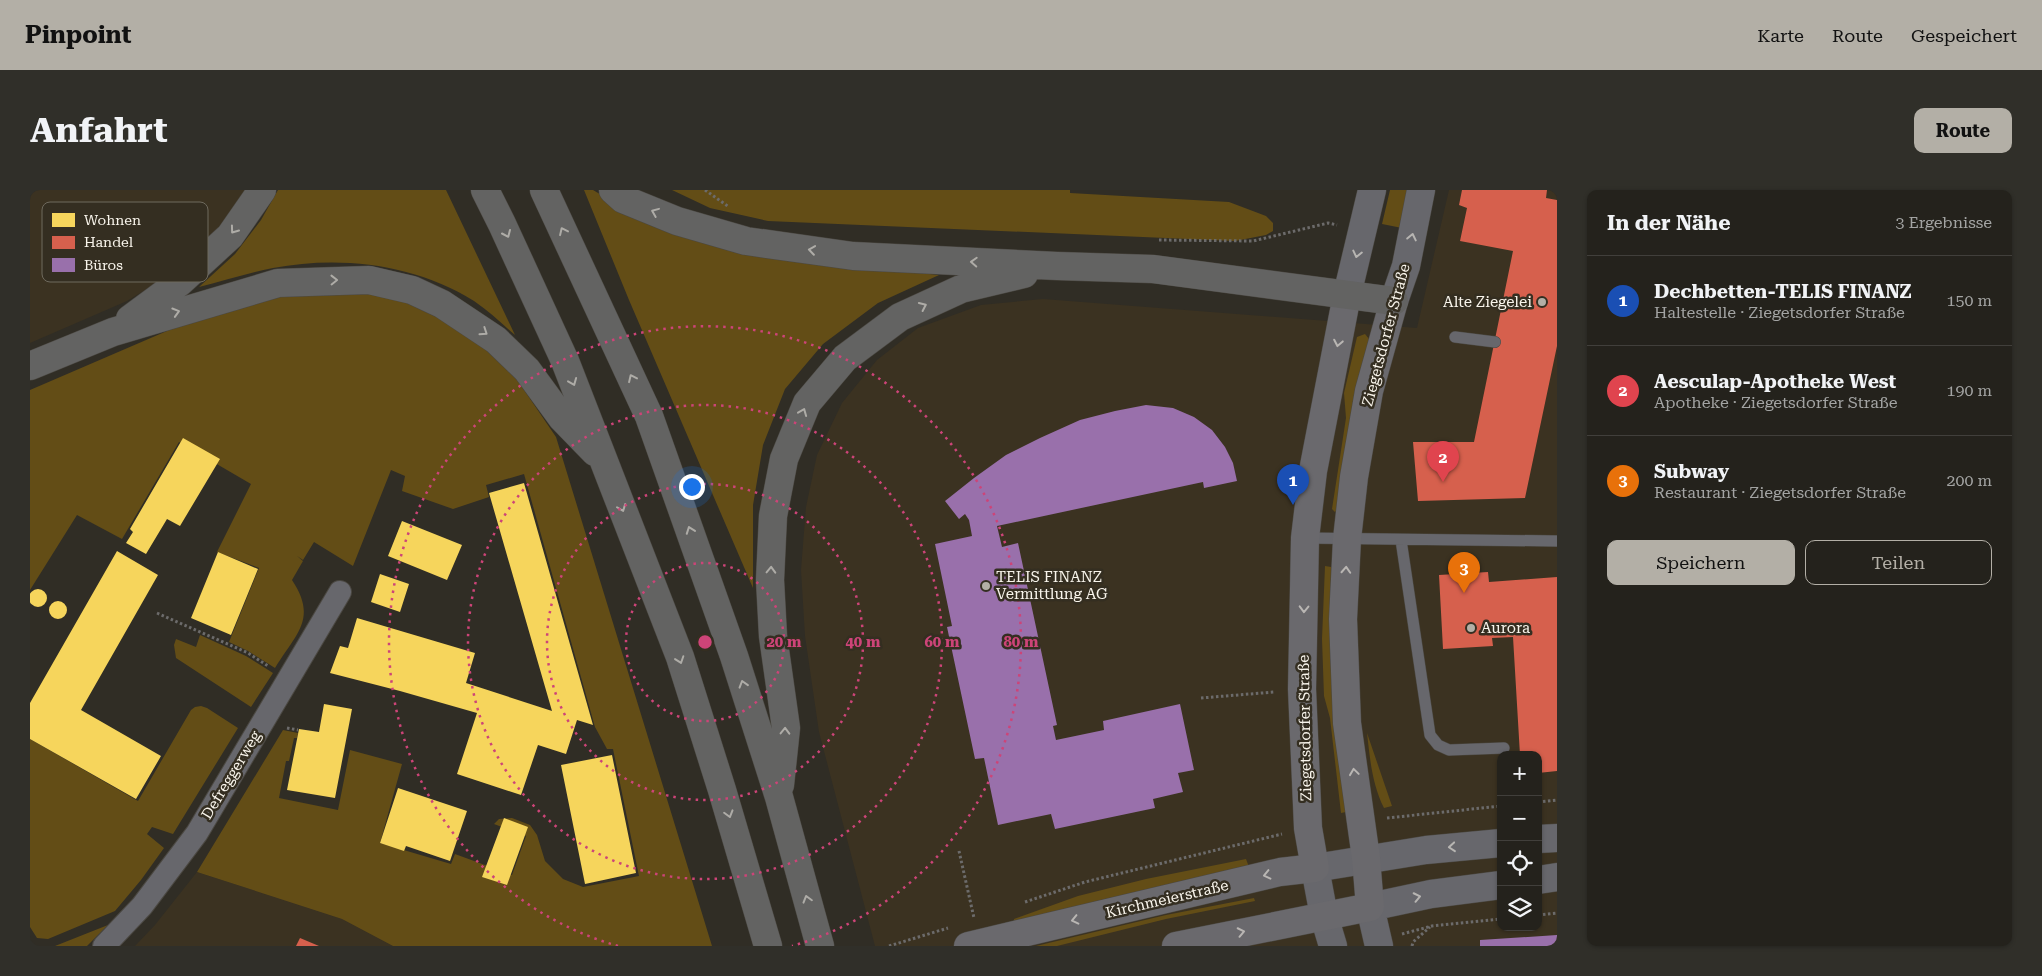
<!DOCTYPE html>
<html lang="de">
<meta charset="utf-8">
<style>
body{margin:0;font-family:"Roboto Serif",serif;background:#302f29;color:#f1f3f6}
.controls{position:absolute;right:15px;bottom:15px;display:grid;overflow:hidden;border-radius:10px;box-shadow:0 1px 4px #0004}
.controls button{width:45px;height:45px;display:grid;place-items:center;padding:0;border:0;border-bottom:1px solid #413f3b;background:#24221c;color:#f1f3f6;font:25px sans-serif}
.you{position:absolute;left:661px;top:296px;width:18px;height:18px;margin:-12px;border:4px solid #fff;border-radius:50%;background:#1a73e8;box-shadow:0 0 0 8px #1a73e833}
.badge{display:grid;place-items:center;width:32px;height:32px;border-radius:50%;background:#b3afa6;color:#fff;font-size:16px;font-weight:700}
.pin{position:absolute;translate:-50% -41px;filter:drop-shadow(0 1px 2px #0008)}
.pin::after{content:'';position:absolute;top:26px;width:18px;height:15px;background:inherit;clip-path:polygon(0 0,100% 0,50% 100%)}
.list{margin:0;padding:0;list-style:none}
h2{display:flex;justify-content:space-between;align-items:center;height:65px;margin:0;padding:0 20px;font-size:21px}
h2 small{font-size:16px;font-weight:400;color:#a3a4a3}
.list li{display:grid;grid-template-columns:32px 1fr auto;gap:15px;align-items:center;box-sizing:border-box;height:90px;padding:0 20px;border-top:1px solid #413f3b}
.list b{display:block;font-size:19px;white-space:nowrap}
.list p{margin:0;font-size:16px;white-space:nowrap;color:#a3a4a3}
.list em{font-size:16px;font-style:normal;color:#a3a4a3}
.actions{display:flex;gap:10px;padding:15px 20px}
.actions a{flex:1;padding:11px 0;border:1px solid #b3afa6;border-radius:10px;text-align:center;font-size:18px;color:#b3afa6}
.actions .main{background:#b3afa6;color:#111}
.icon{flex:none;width:28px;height:28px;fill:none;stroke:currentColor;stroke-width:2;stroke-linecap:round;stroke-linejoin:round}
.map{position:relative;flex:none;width:1527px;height:756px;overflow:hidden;border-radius:10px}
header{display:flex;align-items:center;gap:30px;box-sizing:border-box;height:70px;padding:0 25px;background:#b3afa6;color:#111}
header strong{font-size:24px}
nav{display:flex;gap:28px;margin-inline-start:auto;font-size:18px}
.intro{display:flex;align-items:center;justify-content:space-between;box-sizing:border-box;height:120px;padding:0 30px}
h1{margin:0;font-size:35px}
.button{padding:12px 22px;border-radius:10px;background:#b3afa6;color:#111;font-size:18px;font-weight:700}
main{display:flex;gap:30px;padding:0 30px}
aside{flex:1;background:#24221c;border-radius:10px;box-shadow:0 1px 4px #0004}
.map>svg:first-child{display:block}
.built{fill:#3b3221;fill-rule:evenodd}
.green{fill:#634d16}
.homes{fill:#f6d55c}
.shops{fill:#d6604d}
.offices{fill:#9970ab}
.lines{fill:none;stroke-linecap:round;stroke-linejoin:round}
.service-casing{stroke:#4b4842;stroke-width:12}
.minor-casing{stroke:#4b4842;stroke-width:24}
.tertiary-casing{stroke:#4b4842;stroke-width:29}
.secondary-casing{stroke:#4b4842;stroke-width:29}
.motorway-casing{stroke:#4b4842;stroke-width:29}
.path{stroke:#6c6b6b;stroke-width:3;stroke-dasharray:2.5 2.5;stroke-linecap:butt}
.service{stroke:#67676c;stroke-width:11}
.minor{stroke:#67676c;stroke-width:22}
.tertiary{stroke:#67676c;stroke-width:28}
.secondary{stroke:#6a696d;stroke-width:28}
.motorway{stroke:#636362;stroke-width:28}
.oneway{stroke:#aeaca7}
.oneway2{stroke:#b7b5b2}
.oneway3{stroke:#b9b6b3}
.ring{fill:none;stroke:#cd4478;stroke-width:2.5;stroke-dasharray:2.5 5}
.poi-dot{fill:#b3afa6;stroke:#342e21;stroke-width:2}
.labels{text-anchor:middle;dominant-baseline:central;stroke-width:5;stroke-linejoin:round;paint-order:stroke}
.poi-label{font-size:15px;fill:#f9f5ec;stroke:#342e21;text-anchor:start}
.street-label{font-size:15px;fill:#f9f5ec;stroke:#342e21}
.key{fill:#342e21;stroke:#6f6a5e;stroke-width:1}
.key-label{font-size:14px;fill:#f9f5ec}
.centre{fill:#cd4478;stroke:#342e21;stroke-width:2.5}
.ring-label{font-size:15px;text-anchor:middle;font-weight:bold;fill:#cd4478;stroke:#342e21;stroke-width:5;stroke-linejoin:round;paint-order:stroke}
</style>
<header>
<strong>Pinpoint</strong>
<nav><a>Karte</a><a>Route</a><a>Gespeichert</a></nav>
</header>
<div class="intro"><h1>Anfahrt</h1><a class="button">Route</a></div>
<main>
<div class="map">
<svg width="1527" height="756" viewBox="0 0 1527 756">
<rect width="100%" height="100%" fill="#302d25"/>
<path class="built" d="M 0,0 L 217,0 L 207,18 L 178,51 L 146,81 L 97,111 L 0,153 Z
M 1419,0 L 1527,0 L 1527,756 L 845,756 L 789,542 L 775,446 L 771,380 L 776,317 L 787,265 L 812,213 L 847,170 L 888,138 L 951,115 L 1013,109 L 1387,138 ZM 1471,565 L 1508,565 L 1508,737 L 1471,737 Z
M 167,682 L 312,729 L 363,756 L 105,756 L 125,735 Z"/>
<path class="green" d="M 248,0 L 416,0 L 485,145 C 472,134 459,121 444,111 C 386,74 310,65 243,78 C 218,83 194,91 169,97 L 205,64 L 231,30 Z
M 554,0 L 563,0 L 595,19 L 825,76 L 909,85 L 848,113 L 793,154 L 755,199 L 733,255 L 723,315 L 723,398 L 599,110 Z
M 642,0 L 1040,0 L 1040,3 L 1199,12 L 1236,26 L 1243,33 L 1243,41 L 1236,45 L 1205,51 L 738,31 L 680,18 Z
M 1360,0 L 1385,0 L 1377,39 L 1352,34 Z
M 337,100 L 379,111 L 410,125 L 457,160 L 488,191 L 526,247 L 682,756 L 363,756 L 312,729 L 167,682 L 253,540 L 268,543 L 267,548 L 264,548 L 259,571 L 256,571 L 249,608 L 308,620 L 320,560 L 372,574 L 350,653 L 421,674 L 425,664 L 482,685 L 496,646 L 464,634 L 469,629 L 482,628 L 500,635 L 507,645 L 515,671 L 533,689 L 553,697 L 609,686 L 583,559 L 577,559 L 565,537 L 494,284 L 456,295 L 459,307 L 423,319 L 372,301 L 375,286 L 361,280 L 323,376 L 284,352 L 273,370 L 267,366 L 273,371 L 262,390 C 288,429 266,444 245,478 L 218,461 L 199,452 L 229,378 L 187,362 L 221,294 L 149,252 L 92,349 L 47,325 L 0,400 L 0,200 L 188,119 L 245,103 Z
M 1335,144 L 1339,149 L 1308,320 L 1305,322 L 1302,319 L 1316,228 L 1314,203 L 1327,147 Z
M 1295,376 L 1301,377 L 1300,453 L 1302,498 L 1316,622 L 1311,623 L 1300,528 L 1294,506 L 1292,449 Z
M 170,445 L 216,466 L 243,483 L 221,517 L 146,468 L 144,455 L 146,449 L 166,457 Z
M 171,516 L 177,518 L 208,538 L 143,644 L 122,637 L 117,644 L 134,658 L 111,690 L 85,721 L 18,749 L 7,748 L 0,737 L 0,549 L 108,611 L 161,520 L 165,517 Z
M 1337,543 L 1362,616 L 1354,618 C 1342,594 1340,569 1337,543 Z
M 1216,669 L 1219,677 L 1071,710 L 984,732 L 984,729 L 1048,706 L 1116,689 Z
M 1224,708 L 1225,711 L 1136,729 L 1027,756 L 1006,756 L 1136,725 Z
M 78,735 L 57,756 L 25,756 Z"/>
<path class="homes" d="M 153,248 L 190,269 L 150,336 L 137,329 L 116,364 L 96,353 L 103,342 L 100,339 Z
M 494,293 L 563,535 L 547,530 L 536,564 L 508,555 L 491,605 L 427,584 L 447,523 L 370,501 L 300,483 L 310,456 L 318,458 L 327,428 L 445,463 L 436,493 L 522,521 L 459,303 Z
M 372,331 L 432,355 L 417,390 L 358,366 Z
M 87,361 L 128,385 L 51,520 L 131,566 L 106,609 L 0,549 L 0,513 Z
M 188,362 L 228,379 L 201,445 L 161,428 Z
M 350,384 L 379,394 L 370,422 L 341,412 Z
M-1 408a9 9 0 1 1 18 0a9 9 0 1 1-18 0Z
M19 420a9 9 0 1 1 18 0a9 9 0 1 1-18 0Z
M 294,514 L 322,519 L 305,608 L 257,600 L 269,539 L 289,542 Z
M 582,565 L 606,683 L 555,694 L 531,575 Z
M 368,598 L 437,621 L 420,671 L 376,656 L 374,661 L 350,653 Z
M 474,628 L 498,637 L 477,695 L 452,687 Z"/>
<path class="shops" d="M 1432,0 L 1517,0 L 1516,8 L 1527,10 L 1527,156 L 1495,308 L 1388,311 L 1383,252 L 1444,252 L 1483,61 L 1430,51 L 1437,18 L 1429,15 Z
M 1458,382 L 1459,392 L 1527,387 L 1527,581 L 1508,583 L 1508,565 L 1490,565 L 1483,447 L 1462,448 L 1463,456 L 1413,459 L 1409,385 Z
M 270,748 L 289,756 L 266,756 Z"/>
<path class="offices" d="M 1116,215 L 1143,218 L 1164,227 L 1182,240 L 1195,257 L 1203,273 L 1207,291 L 1174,298 L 1173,292 L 967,336 L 972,357 L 988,353 L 1027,535 L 1023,536 L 1026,550 L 1074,540 L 1073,531 L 1150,514 L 1164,580 L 1148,583 L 1153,602 L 1123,609 L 1125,618 L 1025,639 L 1021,624 L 968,635 L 954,568 L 945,569 L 917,437 L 922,436 L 905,354 L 942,346 L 939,330 L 935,324 L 929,329 L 915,311 L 944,288 L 976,265 L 1010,248 L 1050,230 L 1085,221 Z
M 1527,745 L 1527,756 L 1450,756 L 1450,750 Z"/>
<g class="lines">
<g class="service-casing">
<path id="service" d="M 1425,147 L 1465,152
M 1275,348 L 1527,351
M 1371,350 L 1400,545 L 1408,555 L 1419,560 L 1474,558"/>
</g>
<g class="minor-casing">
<path id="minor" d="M 74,756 L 112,716 L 167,643 L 310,402"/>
</g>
<g class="tertiary-casing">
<path id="tertiary" d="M 1317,105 L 1342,0
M 1364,111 L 1376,76 L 1391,0
M 1508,649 L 1527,648
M 1508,690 L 1527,687
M 1303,756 L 1294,726 L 1285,678 L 1396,660 L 1471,653
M 1349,756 L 1340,717 L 1401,704 L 1471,695"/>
</g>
<g class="secondary-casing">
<path id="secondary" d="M 938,756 L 1250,682 L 1285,678 L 1278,638 L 1272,499 L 1275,348 L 1283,281 L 1317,105
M 1146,756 L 1340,717 L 1336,668 L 1317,533 L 1313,429 L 1317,349 L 1324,287 L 1339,201 L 1364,111"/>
</g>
<g class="motorway-casing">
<path id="motorway" d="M 455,0 L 472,34 L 535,171 L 650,467 L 692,600 L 738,756
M 514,0 L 619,226 L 704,466 L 749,607 L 790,756
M 583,0 L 593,9 L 647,31 L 716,51 L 823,66 L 1027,76 L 1123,79 L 1364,111
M 100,129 L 150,92 L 200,46 L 232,0
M 0,176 L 83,142 L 248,93 L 339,90 L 382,100 L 412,114 L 466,150 L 497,180 L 532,228 L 565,262
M 750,595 L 756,538 L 743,446 L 740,390 L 743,326 L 754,269 L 777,213 L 815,168 L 870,127 L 931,99 L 994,84"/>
</g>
<path class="path" d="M 675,0 L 699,17
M 1129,50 L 1223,51 L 1298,33 L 1307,35
M 127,423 L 218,463 L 238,476
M 1171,508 L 1244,502
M 257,538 L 268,540
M 1508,612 L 1527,610
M 1357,628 L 1471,616
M 929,661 L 944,728
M 995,712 L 1055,692 L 1252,644
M 1508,725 L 1527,723
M 1372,744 L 1402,736 L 1471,729
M 859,756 L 918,738
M 1382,756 L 1383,752 L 1400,737"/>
<use href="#service" class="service"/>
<use href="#minor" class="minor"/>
<use href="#tertiary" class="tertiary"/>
<use href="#secondary" class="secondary"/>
<use href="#motorway" class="motorway"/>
</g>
<defs><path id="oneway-chevron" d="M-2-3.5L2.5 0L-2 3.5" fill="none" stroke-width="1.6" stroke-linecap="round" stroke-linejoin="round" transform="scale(1.25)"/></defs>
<g class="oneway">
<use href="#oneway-chevron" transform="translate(625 22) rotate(-158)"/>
<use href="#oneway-chevron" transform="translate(204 40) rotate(126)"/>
<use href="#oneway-chevron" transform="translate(533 41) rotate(-115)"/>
<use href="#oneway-chevron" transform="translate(477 44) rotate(66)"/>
<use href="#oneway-chevron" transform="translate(782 60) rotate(-172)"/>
<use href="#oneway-chevron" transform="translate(944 72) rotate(-177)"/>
<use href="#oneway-chevron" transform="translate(304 90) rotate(-1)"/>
<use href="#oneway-chevron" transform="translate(893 116) rotate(-25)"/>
<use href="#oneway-chevron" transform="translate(146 122) rotate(-17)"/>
<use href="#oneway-chevron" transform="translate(454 142) rotate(34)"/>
<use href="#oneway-chevron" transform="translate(602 188) rotate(-115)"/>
<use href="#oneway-chevron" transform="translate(543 192) rotate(68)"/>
<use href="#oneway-chevron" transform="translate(773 222) rotate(-68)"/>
<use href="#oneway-chevron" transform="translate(592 318) rotate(69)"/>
<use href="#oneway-chevron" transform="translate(660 340) rotate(-110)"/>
<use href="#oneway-chevron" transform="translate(741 380) rotate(-88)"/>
<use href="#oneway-chevron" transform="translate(650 470) rotate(71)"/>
<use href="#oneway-chevron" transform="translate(713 494) rotate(-107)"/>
<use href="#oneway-chevron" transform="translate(755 541) rotate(-89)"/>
<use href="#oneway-chevron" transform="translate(699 624) rotate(74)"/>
<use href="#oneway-chevron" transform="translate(777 709) rotate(-106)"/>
</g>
<g class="oneway2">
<use href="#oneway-chevron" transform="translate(1382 47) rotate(-78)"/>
<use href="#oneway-chevron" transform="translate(1327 64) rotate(103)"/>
<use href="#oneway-chevron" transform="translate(1422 657) rotate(175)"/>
<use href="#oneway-chevron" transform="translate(1387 707) rotate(-12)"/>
</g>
<g class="oneway3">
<use href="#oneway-chevron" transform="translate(1308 153) rotate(101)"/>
<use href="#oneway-chevron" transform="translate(1316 380) rotate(-87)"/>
<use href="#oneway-chevron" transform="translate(1274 419) rotate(91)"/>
<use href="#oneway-chevron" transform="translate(1324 582) rotate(-98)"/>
<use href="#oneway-chevron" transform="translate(1237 685) rotate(167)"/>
<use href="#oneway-chevron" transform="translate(1045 730) rotate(167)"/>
<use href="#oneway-chevron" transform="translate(1211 742) rotate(-12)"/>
</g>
<g class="ring">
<circle cx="675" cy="452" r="79"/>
<circle cx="675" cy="452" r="158"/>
<circle cx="675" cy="452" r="237"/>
<path d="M588 756A316 316 0 1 1 762 756"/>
</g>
<g class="poi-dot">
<circle cx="1512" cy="112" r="5"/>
<circle cx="956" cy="396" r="5"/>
<circle cx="1441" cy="438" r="5"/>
</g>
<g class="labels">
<g class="poi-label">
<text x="1502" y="112" text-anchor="end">Alte Ziegelei</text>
<text x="966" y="387">TELIS FINANZ<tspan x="966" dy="17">Vermittlung AG</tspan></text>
<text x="1451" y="438">Aurora</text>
</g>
<g class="street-label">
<text transform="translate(1356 145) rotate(-75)">Ziegetsdorfer Straße</text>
<text transform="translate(1275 538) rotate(-91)">Ziegetsdorfer Straße</text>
<text transform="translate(201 585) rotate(-59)">Defreggerweg</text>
<text transform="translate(1137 709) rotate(-13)">Kirchmeierstraße</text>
</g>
</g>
<rect x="12" y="12" width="166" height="80" rx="8" class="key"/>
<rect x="22" y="23" width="23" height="14" fill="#f6d55c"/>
<rect x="22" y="46" width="23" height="13" fill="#d6604d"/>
<rect x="22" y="68" width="23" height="14" fill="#9970ab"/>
<g class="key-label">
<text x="54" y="35">Wohnen</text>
<text x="54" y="57">Handel</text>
<text x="54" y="80">Büros</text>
</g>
<circle cx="675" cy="452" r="8" class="centre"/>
<g class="ring-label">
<text x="754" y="457">20 m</text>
<text x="833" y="457">40 m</text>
<text x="912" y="457">60 m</text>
<text x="991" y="457">80 m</text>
</g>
</svg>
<div class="controls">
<button>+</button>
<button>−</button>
<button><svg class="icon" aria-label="locate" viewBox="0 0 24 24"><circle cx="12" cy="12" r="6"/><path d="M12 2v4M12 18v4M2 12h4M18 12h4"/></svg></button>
<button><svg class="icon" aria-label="layers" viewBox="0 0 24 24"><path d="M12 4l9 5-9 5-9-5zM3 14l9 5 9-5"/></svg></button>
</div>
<div class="you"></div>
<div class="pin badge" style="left:1263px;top:315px;background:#1a4fb4">1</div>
<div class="pin badge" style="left:1413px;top:292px;background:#e0444e">2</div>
<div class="pin badge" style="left:1434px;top:403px;background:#e8710a">3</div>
</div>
<aside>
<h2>In der Nähe<small>3 Ergebnisse</small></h2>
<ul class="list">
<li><span class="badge" style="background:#1a4fb4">1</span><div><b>Dechbetten-TELIS FINANZ</b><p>Haltestelle · Ziegetsdorfer Straße</p></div><em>150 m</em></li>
<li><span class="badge" style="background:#e0444e">2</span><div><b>Aesculap-Apotheke West</b><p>Apotheke · Ziegetsdorfer Straße</p></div><em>190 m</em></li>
<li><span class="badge" style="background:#e8710a">3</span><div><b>Subway</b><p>Restaurant · Ziegetsdorfer Straße</p></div><em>200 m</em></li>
</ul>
<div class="actions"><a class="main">Speichern</a><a>Teilen</a></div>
</aside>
</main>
